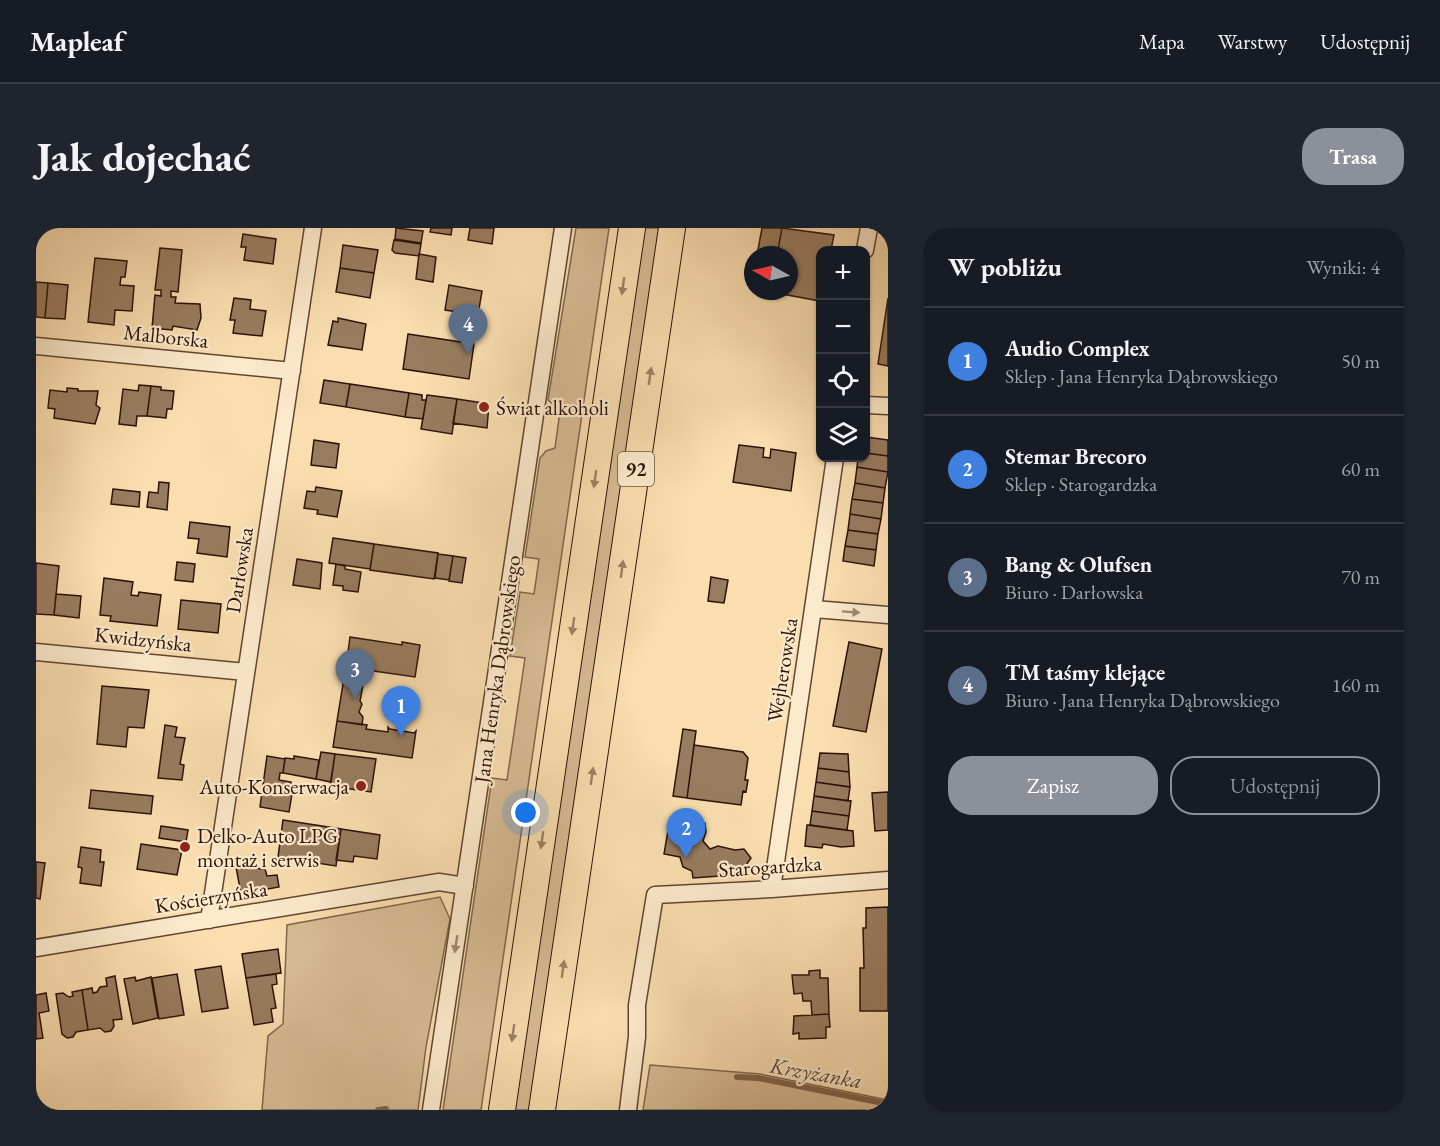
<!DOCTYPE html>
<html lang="pl">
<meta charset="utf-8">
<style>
body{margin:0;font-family:"EB Garamond",serif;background:#20242c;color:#f1f3f6}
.controls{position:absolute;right:18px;top:18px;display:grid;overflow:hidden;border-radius:12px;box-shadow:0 2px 4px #0004}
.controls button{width:54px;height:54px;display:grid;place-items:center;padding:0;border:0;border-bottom:2px solid #363941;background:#171b24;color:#f1f3f6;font:30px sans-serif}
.compass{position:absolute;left:708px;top:18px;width:54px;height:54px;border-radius:50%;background:#171b24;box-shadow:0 2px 4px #0004;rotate:278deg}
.you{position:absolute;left:490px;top:585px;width:21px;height:21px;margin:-15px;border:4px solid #fff;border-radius:50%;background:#1a73e8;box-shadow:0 0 0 9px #1a73e833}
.badge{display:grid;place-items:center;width:39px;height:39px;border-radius:50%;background:#8c9099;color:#fff;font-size:20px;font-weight:700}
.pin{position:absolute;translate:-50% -50px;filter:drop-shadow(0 2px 3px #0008)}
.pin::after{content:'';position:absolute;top:32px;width:21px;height:18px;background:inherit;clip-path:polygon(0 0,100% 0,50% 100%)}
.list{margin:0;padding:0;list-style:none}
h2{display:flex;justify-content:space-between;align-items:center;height:78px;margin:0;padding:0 24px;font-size:26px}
h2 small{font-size:20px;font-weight:400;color:#9ea1a6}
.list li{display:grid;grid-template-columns:39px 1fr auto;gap:18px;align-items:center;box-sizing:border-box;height:108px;padding:0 24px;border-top:2px solid #363941}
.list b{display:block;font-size:22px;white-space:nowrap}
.list p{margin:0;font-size:20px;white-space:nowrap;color:#9ea1a6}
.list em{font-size:20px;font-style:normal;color:#9ea1a6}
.actions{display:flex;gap:12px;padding:18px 24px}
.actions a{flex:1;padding:14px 0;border:2px solid #8c9099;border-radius:24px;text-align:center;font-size:21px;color:#8c9099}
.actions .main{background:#8c9099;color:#fff}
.icon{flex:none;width:33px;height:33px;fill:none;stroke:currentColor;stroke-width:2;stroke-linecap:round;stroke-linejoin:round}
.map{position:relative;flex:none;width:852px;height:882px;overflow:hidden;border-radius:24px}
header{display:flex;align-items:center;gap:36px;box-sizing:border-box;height:84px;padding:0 30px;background:#171b24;border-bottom:2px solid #363941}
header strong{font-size:28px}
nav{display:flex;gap:33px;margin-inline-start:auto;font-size:21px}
.intro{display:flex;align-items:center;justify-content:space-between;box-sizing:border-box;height:144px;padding:0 36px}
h1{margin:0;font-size:42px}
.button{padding:15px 27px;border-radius:24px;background:#8c9099;color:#fff;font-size:21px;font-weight:700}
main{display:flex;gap:36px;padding:0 36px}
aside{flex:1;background:#171b24;border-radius:24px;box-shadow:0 2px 4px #0004}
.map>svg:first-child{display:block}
.green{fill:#d7bb93;stroke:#82664d;stroke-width:1.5}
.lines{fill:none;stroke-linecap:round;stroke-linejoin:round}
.stream{stroke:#7f634a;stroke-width:6}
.building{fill:#987c5f;stroke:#2e1207;stroke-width:1.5}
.minor-casing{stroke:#614531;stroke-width:19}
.primary-casing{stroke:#2e1207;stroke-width:28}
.minor{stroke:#fceacc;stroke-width:16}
.primary{stroke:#fadeb0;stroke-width:26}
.oneway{fill:#9e8264}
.oneway2{fill:#9f8973}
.poi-dot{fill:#8f2418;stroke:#fceacc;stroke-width:2}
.labels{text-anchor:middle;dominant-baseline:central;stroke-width:4.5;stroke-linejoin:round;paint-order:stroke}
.shield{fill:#fceacc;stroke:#6c5342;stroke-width:1.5}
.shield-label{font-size:20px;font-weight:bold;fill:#2e1207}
.street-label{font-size:21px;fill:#2e1207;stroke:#fceacc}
.poi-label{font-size:21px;fill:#2e1207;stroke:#fceacc;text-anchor:start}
.water-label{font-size:22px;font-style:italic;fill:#644834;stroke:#fceacc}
</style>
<header>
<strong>Mapleaf</strong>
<nav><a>Mapa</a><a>Warstwy</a><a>Udostępnij</a></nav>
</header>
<div class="intro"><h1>Jak dojechać</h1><a class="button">Trasa</a></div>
<main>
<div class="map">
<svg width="852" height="882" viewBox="0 0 852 882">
<rect width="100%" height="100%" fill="#fadeb0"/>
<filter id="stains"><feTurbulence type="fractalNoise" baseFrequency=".00333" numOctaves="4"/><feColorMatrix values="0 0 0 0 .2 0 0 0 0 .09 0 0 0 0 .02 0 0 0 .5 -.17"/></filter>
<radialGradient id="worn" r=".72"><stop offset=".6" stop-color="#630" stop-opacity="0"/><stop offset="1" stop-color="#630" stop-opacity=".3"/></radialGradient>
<path class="green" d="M 540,0 L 573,0 L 445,882 L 407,882 L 456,550 L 471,552 L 489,430 L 474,428 L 484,364 L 498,366 L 503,331 L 489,329 L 504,230 L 510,223 L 519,220 L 524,183 L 512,172 Z
M 607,0 L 625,0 L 495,882 L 478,882 Z
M 404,669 L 414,691 L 390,819 L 382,882 L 226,882 L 232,808 L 247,796 L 251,697 Z
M 614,837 L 724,846 L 852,872 L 852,882 L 607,882 Z"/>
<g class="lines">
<path class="stream" d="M 701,849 L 722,850 L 852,876
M 342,882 L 350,881"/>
</g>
<path class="building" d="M 360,0 L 387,3 L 385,15 L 359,11 Z
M 395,0 L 416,0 L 415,7 L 394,4 Z
M 434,0 L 458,0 L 456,16 L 432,12 Z
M 726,0 L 746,0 L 741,27 L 721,27 Z
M 746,0 L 798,7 L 795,22 L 784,22 L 784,73 L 735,64 L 753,63 L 753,27 L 741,27 Z
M 207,6 L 240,11 L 237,36 L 208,32 L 210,19 L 205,19 Z
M 358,12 L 385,16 L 383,28 L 359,25 L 356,22 Z
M 307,17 L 342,22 L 338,45 L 304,40 Z
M 124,20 L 146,22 L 142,64 L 135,63 L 135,69 L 140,69 L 139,75 L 164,76 L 165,90 L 161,102 L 137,98 L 136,102 L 116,100 L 119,67 L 125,68 L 125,62 L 119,62 Z
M 383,26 L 400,29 L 397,54 L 380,51 Z
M 59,30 L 91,33 L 89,49 L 85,49 L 84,57 L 98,58 L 96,83 L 79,82 L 78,97 L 52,94 Z
M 304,40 L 338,45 L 334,70 L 300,64 Z
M 0,54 L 12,55 L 9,90 L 0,89 Z
M 12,55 L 32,57 L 29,91 L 9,90 Z
M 413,57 L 446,63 L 442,87 L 409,82 Z
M 198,70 L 215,72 L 214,81 L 230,83 L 226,108 L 197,105 L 199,92 L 194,92 Z
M 852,70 L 852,138 L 842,136 Z
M 302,90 L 330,96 L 326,122 L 292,117 L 297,93 L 302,94 Z
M 372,106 L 438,116 L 433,151 L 367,141 Z
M 288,152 L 314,156 L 310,179 L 284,175 Z
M 314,156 L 373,165 L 369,189 L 310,179 Z
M 103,157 L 115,158 L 111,188 L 101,188 L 100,198 L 83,196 L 87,161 L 102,163 Z
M 115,158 L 125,159 L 125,162 L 138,163 L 136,181 L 131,181 L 130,190 L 111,188 Z
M 31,160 L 42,161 L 42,163 L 62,163 L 60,177 L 64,180 L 59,196 L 18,190 L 19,181 L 12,180 L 14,162 L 31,164 Z
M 373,165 L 386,167 L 386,172 L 390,172 L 387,191 L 369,189 Z
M 391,167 L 421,171 L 416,206 L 385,201 Z
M 421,171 L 453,176 L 451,200 L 417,195 Z
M 830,209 L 852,212 L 852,228 L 830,225 Z
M 278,212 L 303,216 L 300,240 L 275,237 Z
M 703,217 L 728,220 L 727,229 L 734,230 L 735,221 L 760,225 L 755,263 L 697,254 Z
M 830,225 L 852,228 L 852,244 L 821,239 L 822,230 L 830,230 Z
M 821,239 L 852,244 L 849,260 L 819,255 Z
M 123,254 L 133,255 L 131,282 L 111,279 L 113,264 L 122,265 Z
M 819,255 L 849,260 L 847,275 L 816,271 Z
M 280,259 L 306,263 L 301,289 L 281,286 L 282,282 L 268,280 L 271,263 L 279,264 Z
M 77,261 L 104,264 L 103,279 L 75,276 Z
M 816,271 L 847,275 L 845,291 L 814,286 Z
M 814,286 L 845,291 L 842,306 L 812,302 Z
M 154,294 L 194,299 L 191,329 L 161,325 L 163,311 L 152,310 Z
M 812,302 L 842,306 L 840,322 L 809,318 Z
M 297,310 L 338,316 L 334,341 L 293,335 Z
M 338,316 L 402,325 L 398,351 L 334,342 Z
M 809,318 L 840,322 L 838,338 L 807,333 Z
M 402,326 L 417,328 L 413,352 L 399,350 Z
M 417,328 L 430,330 L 426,355 L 413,353 Z
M 261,331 L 286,335 L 284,361 L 257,357 Z
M 141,334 L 159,336 L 157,354 L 139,352 Z
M 0,335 L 23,338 L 18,387 L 0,386 Z
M 300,336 L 309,338 L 309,341 L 325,344 L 322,364 L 307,362 L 307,358 L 297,357 Z
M 675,349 L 692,352 L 688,375 L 672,373 Z
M 68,350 L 97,354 L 95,367 L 102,368 L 103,364 L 125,367 L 121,398 L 74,393 L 75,388 L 64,387 Z
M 20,366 L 45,368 L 43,390 L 18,387 Z
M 145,372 L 185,376 L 182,405 L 142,401 Z
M 314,409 L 366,417 L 366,414 L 384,417 L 379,449 L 310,439 Z
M 813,414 L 846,421 L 830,504 L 797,498 Z
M 308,450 L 328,452 L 324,473 L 326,476 L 323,484 L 327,489 L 326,497 L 301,493 Z
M 66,458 L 113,462 L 108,500 L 92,499 L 90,519 L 61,516 Z
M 301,493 L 331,497 L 330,501 L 352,504 L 352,499 L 354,501 L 365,503 L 367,501 L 367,503 L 378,505 L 380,503 L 376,530 L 297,519 Z
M 129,497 L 141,499 L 139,509 L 149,510 L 144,536 L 148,537 L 146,552 L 122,550 Z
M 647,501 L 660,503 L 651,570 L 637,568 Z
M 658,517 L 707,524 L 712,530 L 709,552 L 712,552 L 710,564 L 707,563 L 705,577 L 651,570 Z
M 285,524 L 299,526 L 295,554 L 280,551 Z
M 784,525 L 812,526 L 813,544 L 782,540 Z
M 299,526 L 340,531 L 335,564 L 294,558 Z
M 231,528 L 249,531 L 247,545 L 244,545 L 243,552 L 255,554 L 253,565 L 256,566 L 253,584 L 224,579 Z
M 258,528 L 283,532 L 280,551 L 247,545 L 249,530 L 258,531 Z
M 782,540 L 813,544 L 814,559 L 780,554 Z
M 780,554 L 814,559 L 812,573 L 778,568 Z
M 55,562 L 117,568 L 115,586 L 53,580 Z
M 852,564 L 852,602 L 839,603 L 836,565 Z
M 778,568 L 815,573 L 813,588 L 776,583 Z
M 776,583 L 813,588 L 811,602 L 774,597 Z
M 634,591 L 669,595 L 670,604 L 667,613 L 674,621 L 682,618 L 699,622 L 708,621 L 715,630 L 710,637 L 711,646 L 657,650 L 656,643 L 647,639 L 644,629 L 628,626 Z
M 247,592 L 305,601 L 300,638 L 242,629 Z
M 771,597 L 817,603 L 818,618 L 805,619 L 787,616 L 786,620 L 769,618 Z
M 125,598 L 152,602 L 150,614 L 123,610 Z
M 305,601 L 344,607 L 341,631 L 318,628 L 317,634 L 300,632 Z
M 105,616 L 146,622 L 141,647 L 101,641 Z
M 45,619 L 65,622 L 64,634 L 68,634 L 65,658 L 44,655 L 46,640 L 42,639 Z
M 0,634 L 9,635 L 4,671 L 0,670 Z
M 200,639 L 229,641 L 231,648 L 241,647 L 243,659 L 205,666 Z
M 852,679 L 852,783 L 824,783 L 824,740 L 828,740 L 827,700 L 830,700 L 830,680 Z
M 242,721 L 245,745 L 210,750 L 206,726 Z
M 185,738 L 192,780 L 166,784 L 159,742 Z
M 784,742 L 784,750 L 792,750 L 793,786 L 776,787 L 775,773 L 767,773 L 766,765 L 758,766 L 756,747 L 773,747 L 773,743 Z
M 141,746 L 148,787 L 123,791 L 116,750 Z
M 240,746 L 241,756 L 236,757 L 240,780 L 235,781 L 237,794 L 218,797 L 210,750 Z
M 79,748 L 86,791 L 77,792 L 78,798 L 75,803 L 69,804 L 64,800 L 52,802 L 46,762 L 56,760 L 57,765 L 61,764 L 64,759 L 71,758 L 70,750 Z
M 99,749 L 100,753 L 115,749 L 122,790 L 97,796 L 88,751 Z
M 46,762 L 52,802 L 40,804 L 37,809 L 31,810 L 26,806 L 20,766 L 27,765 L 33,769 L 37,768 L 36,764 Z
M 10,765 L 13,783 L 3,785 L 7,810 L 0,811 L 0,767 Z
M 793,786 L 794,799 L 790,799 L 790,810 L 763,811 L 763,805 L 757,806 L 758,788 Z"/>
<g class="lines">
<g class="minor-casing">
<path id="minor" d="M 829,22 L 833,0
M 0,118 L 256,143
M 830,177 L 852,178
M 778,381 L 852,387
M 0,424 L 210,444
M 736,661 L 799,230
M 173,692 L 277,0
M 0,720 L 403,654 L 429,658
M 395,882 L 527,0
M 592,882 L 601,809 L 601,777 L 619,667 L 736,661 L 852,652"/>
</g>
<g class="primary-casing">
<path id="primary" d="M 466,882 L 596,0
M 506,882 L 636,0"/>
</g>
<use href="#minor" class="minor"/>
<use href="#primary" class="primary"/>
</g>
<defs><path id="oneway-solid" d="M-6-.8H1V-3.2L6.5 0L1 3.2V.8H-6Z" transform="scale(1.5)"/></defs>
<g class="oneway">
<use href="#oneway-solid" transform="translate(587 58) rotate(98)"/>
<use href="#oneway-solid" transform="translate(614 148) rotate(-82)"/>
<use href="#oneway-solid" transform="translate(559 251) rotate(98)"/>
<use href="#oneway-solid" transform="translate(586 341) rotate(-82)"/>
<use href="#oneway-solid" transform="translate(537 398) rotate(98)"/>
<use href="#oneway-solid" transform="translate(556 548) rotate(-82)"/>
<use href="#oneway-solid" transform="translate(506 612) rotate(98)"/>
<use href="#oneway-solid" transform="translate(527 741) rotate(-82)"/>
<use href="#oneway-solid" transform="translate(477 805) rotate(98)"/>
</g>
<g class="oneway2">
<use href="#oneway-solid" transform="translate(815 384) rotate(4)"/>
<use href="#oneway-solid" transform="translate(420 716) rotate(99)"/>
</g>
<g class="poi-dot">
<circle cx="448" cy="179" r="6"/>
<circle cx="325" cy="558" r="6"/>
<circle cx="149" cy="619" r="6"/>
</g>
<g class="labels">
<rect class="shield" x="582" y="224" width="36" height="34" rx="4.5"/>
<g class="shield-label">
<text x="600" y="241">92</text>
</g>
<g class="street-label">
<text transform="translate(130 108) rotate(6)">Malborska</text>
<text transform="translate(203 342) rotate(-81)">Darłowska</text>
<text transform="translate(107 411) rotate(6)">Kwidzyńska</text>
<text transform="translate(461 441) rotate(-82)">Jana Henryka Dąbrowskiego</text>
<text transform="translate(746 442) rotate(-81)">Wejherowska</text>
<text transform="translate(734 638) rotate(-4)">Starogardzka</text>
<text transform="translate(175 669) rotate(-9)">Kościerzyńska</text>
</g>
<g class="poi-label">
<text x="460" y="179">Świat alkoholi</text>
<text x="313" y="558" text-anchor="end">Auto-Konserwacja</text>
<text x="161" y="607">Delko-Auto LPG<tspan x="161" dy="24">montaż i serwis</tspan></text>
</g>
<g class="water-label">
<text transform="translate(780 845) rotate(10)">Krzyżanka</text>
</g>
</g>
<rect width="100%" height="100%" filter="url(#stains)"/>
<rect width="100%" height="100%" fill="url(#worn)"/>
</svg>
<div class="controls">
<button>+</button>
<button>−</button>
<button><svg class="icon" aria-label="locate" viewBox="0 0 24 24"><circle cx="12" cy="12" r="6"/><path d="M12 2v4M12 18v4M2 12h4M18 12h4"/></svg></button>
<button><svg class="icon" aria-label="layers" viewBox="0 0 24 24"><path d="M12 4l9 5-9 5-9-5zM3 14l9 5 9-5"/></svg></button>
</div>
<svg class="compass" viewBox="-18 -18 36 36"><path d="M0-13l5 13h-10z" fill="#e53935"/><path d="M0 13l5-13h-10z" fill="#9ea1a6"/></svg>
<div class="you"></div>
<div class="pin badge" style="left:365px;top:508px;background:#3f7fe0">1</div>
<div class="pin badge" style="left:650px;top:630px;background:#3f7fe0">2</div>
<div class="pin badge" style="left:319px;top:471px;background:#5c6f8a">3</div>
<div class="pin badge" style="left:432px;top:126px;background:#5c6f8a">4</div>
</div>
<aside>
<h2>W pobliżu<small>Wyniki: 4</small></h2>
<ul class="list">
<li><span class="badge" style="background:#3f7fe0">1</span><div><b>Audio Complex</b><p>Sklep · Jana Henryka Dąbrowskiego</p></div><em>50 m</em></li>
<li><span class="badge" style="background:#3f7fe0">2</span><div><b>Stemar Brecoro</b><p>Sklep · Starogardzka</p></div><em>60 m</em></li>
<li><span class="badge" style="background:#5c6f8a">3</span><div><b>Bang &amp; Olufsen</b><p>Biuro · Darłowska</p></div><em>70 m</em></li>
<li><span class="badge" style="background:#5c6f8a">4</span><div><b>TM taśmy klejące</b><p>Biuro · Jana Henryka Dąbrowskiego</p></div><em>160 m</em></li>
</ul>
<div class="actions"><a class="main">Zapisz</a><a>Udostępnij</a></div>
</aside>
</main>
